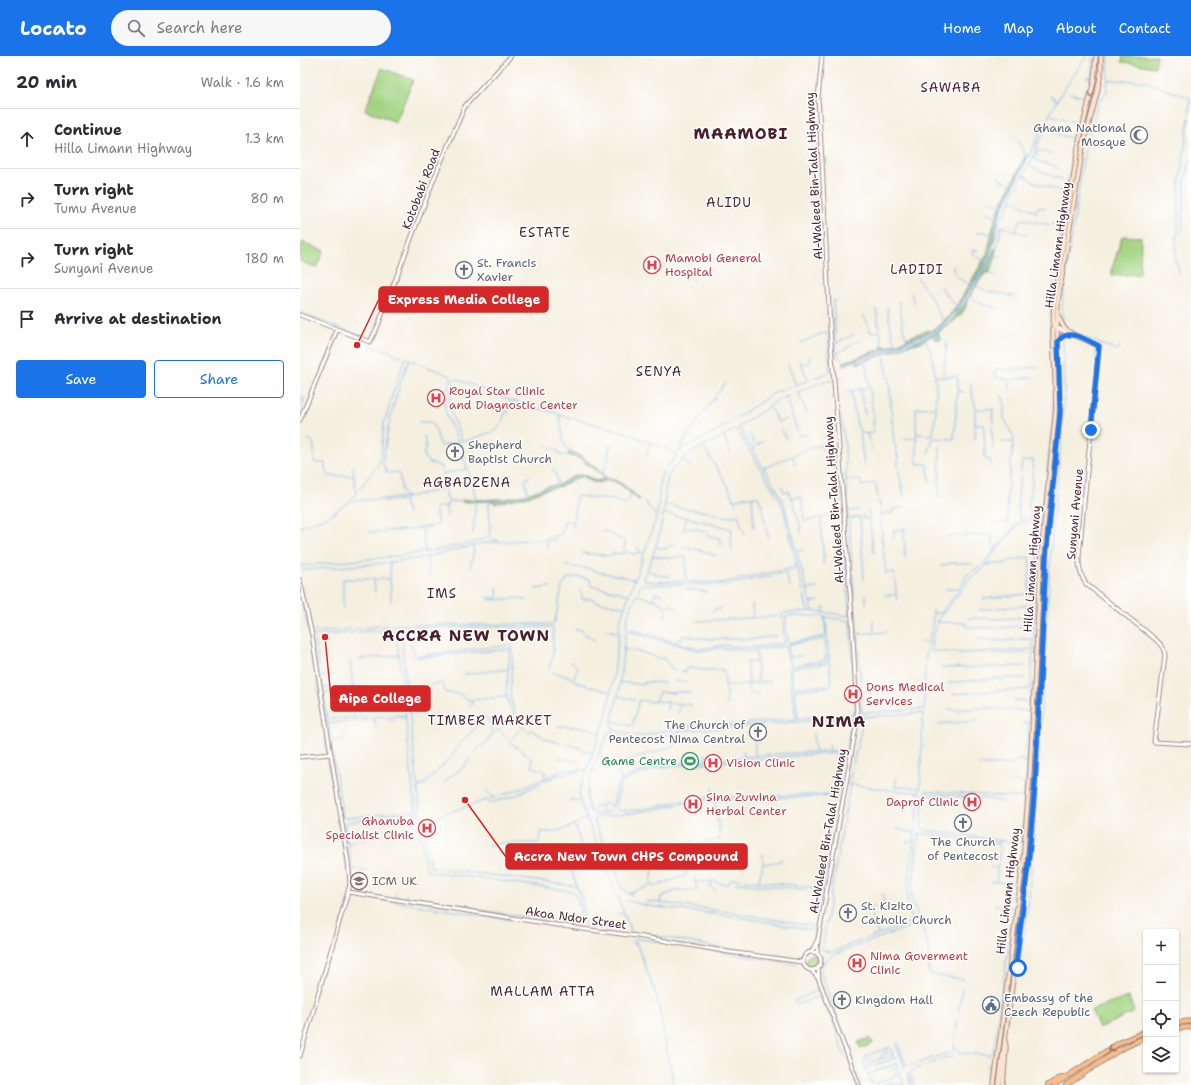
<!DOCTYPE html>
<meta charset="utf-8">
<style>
body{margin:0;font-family:"Shantell Sans",sans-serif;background:#f7f7f7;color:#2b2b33}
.controls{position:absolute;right:12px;bottom:12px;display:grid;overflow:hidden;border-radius:4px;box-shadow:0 1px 3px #0004}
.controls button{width:36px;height:36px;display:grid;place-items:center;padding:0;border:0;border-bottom:1px solid #e1e1e2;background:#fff;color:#2b2b33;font:20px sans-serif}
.stop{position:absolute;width:12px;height:12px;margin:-9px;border:3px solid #1a73e8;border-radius:50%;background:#fff}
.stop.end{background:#1a73e8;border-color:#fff;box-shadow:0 1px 4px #0008}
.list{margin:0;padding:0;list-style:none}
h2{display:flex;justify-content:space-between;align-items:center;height:52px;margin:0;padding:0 16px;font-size:17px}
h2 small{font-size:13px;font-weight:400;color:#7c7c81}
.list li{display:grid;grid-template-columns:26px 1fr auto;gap:12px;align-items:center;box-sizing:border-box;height:60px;padding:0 16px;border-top:1px solid #e1e1e2}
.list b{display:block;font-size:15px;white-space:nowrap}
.list p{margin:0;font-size:13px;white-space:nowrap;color:#7c7c81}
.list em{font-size:13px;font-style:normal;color:#7c7c81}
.actions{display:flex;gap:8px;padding:12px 16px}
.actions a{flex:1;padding:9px 0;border:1px solid #1a73e8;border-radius:4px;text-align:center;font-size:14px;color:#1a73e8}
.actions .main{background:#1a73e8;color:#fff}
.icon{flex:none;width:22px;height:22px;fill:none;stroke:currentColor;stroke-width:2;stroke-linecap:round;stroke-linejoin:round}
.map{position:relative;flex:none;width:891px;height:1029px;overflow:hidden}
header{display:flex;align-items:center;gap:24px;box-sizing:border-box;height:56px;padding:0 20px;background:#1a73e8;color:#fff}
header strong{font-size:19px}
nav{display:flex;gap:22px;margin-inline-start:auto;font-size:14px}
.search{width:280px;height:36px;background:#f7f7f7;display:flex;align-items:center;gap:10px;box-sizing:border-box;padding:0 14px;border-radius:22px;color:#7c7c81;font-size:15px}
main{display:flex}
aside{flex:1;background:#fff}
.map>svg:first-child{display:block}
.green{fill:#a2d382;stroke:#767956}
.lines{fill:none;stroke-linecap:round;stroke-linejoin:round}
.stream{stroke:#7bb5ec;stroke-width:1}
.tertiary-casing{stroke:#a08785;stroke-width:5}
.secondary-casing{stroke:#a08785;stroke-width:5.5}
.primary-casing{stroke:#a08785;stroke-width:6}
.tertiary{stroke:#fff;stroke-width:3}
.secondary{stroke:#fce5cf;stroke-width:3.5}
.primary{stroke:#f8bd88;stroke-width:4}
.oneway{stroke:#a3827d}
.oneway2{stroke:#986655}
.route{stroke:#1a73e8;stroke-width:5}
.labels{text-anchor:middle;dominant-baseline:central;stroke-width:3;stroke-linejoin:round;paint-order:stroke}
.worship-label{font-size:12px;fill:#5b616d;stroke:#fff;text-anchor:start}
.street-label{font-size:12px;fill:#4a1f2b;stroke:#fff}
.health-label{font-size:12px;fill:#be3a42;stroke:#fff;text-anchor:start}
.leisure-label{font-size:12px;fill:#27864d;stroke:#fff;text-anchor:end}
.education-label{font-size:12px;fill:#785e54;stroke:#fff;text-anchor:start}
.service-label{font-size:12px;fill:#4e5e75;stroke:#fff;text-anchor:start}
.neighbourhood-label{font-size:13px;letter-spacing:1px;fill:#4a1f2b;stroke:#fff}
.district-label{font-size:16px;font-weight:bold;letter-spacing:1px;fill:#4a1f2b;stroke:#fff}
.leader{fill:none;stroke:#d62828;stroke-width:1.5}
.callout-dot{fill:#d62828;stroke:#fff;stroke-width:1.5}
.callout{fill:#d62828;stroke:#d62828;stroke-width:1.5}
.callout-label{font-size:13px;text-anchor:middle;font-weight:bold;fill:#fff}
</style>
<header>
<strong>Locato</strong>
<div class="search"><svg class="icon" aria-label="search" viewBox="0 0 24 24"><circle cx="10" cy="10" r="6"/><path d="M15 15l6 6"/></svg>Search here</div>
<nav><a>Home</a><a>Map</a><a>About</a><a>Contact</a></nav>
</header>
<main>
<aside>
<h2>20 min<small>Walk · 1.6 km</small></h2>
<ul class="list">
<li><svg class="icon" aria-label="ahead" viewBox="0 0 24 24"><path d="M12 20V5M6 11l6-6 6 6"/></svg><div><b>Continue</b><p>Hilla Limann Highway</p></div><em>1.3 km</em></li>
<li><svg class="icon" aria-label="right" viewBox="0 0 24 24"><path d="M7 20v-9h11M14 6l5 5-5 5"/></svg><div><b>Turn right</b><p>Tumu Avenue</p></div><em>80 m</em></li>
<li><svg class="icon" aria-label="right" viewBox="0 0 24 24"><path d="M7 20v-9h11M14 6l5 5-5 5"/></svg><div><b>Turn right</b><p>Sunyani Avenue</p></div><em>180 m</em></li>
<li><svg class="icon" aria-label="arrive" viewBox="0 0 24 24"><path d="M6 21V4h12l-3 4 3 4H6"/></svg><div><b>Arrive at destination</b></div></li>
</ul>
<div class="actions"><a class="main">Save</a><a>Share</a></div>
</aside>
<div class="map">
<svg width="891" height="1029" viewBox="0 0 891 1029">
<rect width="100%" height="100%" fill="#fff"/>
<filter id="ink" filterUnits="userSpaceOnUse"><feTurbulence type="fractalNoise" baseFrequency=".025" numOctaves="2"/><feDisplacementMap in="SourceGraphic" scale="8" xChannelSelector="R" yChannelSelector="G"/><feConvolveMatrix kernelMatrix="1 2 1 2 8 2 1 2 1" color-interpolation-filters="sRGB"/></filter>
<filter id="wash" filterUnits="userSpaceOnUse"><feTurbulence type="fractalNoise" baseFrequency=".012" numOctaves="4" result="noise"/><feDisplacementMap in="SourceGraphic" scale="16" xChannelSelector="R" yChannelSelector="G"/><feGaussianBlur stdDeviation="0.9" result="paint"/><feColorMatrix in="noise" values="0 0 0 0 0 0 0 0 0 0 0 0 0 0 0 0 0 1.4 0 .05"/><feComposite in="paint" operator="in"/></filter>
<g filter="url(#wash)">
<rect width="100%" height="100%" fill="#f5efdf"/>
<path class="green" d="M 823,0 L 857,0 L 855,11 L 822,6 Z
M 82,12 L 113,24 L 96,66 L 65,54 Z
M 725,101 L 726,103 L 702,152 L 698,162 L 691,195 L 683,212 L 653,259 L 640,270 L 628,277 L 544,308 L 544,306 L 581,293 L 582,289 L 587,291 L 606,284 L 607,282 L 628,274 L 630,275 L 642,267 L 642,266 L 649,260 L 656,251 L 687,198 L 693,171 L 700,151 Z
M 824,180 L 841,181 L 840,218 L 812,220 L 812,213 L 822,181 Z
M 3,186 L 24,195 L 16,212 L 0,205 L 0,193 Z
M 695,192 L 696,193 C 695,197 695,202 694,207 C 693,210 690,213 690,216 L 688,216 C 678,222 675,234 668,243 C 666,246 667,251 664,254 C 658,264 647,269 638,277 L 640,283 L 639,285 L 636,283 L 633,279 L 626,283 L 622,286 L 608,289 L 557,308 L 556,307 C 585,297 632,284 653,263 C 662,253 668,241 675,230 C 683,217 690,206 695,192 Z
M 270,395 L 273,396 L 284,402 L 307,422 L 322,428 L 340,443 L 339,444 C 330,438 322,427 311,424 C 307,423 306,425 302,426 C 293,428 289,424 282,420 L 274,423 L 262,430 L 244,434 L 228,440 L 197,447 L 195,448 L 194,445 L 191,445 L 163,446 L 162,444 L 204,443 L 224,439 L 249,430 L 258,429 L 274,420 L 279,419 L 286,420 L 296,425 L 304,423 L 304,420 L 289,409 L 286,408 L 283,404 L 268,399 Z
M506.5 904a5.5 5.5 0 1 1 11 0a5.5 5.5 0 1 1-11 0Z
M 829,941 L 834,956 L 799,972 L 791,954 Z
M 569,982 L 571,985 L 573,986 L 573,987 L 561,993 L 558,986 Z"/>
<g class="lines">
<path class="stream" d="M 809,0 L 807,35 L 798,47 L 786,89 L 782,109 L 763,241 C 762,250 760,262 765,269 C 772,278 804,289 815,294 L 819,293 L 820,290
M 786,21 L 791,21
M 808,24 L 843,25 L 890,42 L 890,57
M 769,37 L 788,41
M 751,40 L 757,45
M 751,59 L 776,66
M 747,71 L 759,79 L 772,82
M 712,79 L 717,83 L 727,103
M 736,96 L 741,95 L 751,98
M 734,99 L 739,100
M 734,101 L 737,105 L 756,110 L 757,114
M 729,109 L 738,114 L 755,121 L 755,123
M 724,119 C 734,128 749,132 762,135
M 697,120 L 700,123 L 712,129
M 755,121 L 762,123
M 713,144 L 736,156 L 738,151 L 745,152
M 686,145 L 694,146 L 704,151
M 684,156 L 698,160
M 702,160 L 704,161 L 709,147 L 712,144 L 711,142 L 714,135 L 718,131 C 722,120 729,110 734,100 C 736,96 736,91 738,87 C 741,81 746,75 747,68 L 749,67 L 754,69 L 755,68
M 716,174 L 721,163 C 732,165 743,168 755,169
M 882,176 L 885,125 L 891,103
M 676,179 L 682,175 L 692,179
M 678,194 L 673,194 L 672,197 L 685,206
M 693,200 L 702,201
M 655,210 L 652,212 L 658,222 L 670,229
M 688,213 L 690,218 L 694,219
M 617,222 L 632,243 L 643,266
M 877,222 L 879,213 L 875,204 L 876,193 L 876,183 L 878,176 L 880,125 L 889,62
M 640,230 L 653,247 L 658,251
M 676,230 L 686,235 L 714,240
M 611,237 L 614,247
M 669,241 L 685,249 L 697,252
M 535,244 L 533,245 L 533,247 L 537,299 L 543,305 L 544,309
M 599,245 L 604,276 L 607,283
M 587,250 L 592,279 L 596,288
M 576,253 L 582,288 L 584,293
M 0,256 L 33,270 L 65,281 L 70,279 L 73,275 L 89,237
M 563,259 L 568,268 L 571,277 L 579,275
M 637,276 L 638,280 L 642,284
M 628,281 L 637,283 L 639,282
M 624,282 L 631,294 L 630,295 C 639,322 638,370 628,397
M 784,285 C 794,290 797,289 796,301
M 501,287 L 520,278 L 528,277 L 530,316
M 536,287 L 555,278
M 71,290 L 85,294 L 151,320 L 144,345 L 145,352 L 147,361 L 157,383 L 173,429 L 176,444 L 173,478
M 538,297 L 559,284
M 584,299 L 589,324 L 594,386 L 598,401 L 598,411 L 604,440
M 499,304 L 508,323
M 564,305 L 567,315 L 574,365 L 573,367 L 574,376 L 567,378
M 545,307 L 623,278 L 640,270 L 652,259 L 686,204 L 701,151 L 728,98
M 557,307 L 623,283 L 637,276 L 656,262 L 680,222 L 689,212 L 697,191 L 701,170 L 728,179
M 488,309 L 496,328
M 502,309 L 511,306 L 508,299
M 542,310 L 623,281 L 638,273 L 647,266 L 660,251 L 688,206 L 694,186 L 702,154 L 746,65 L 764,33 L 787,0
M 636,321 L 643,321 L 647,287
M 643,321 L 657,320 L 658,335 L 663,336
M 154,322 L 210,344 L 202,366 L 197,374 L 169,384 L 162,385 L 153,362 L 149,350 Z
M 753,323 L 750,271 L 751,242 L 772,101 L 791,30 L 793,0
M 710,324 L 733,321
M 671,327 L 673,343 L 675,346 L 675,384
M 560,333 L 565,358
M 710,334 L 708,323 L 696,321 L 694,318 L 698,312 L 709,314 L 739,311
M 498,335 L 507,358
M 547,335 L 568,332
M 551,335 L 557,369 L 561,377 L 567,378 L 571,390 L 571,394
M 0,340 L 5,342 L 0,356
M 486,340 L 499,380 L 508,378
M 0,344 L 3,345
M 469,350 L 477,365 L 480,365 L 487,363
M 676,353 L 693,353 L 692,376 L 693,393
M 208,358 L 213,345 L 259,358 L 264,387 L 271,399
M 260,359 L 324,376 L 365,392 L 376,399
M 512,359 L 512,358
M 541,359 L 545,389 L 546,422 L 555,556 L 558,581 L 562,657 L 624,653 C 625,635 624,617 626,599 C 628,585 634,570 633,555
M 119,366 L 131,366 L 137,377 L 140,390 L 157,387
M 676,368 L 683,368 L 684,369 L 685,403 L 690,403 L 691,411
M 481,373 L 486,383
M 560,377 L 564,409 L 565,410
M 617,378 L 632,379
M 450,379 L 455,389
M 124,380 L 126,394 L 123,396 C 127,408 129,407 140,410 L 142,418 L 167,413
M 424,381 L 431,397
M 633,382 L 654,383 L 658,331
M 7,383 L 12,385 L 14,391 L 14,406 L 16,407 L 25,407 L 25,412 L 29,420 L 54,420 L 56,437
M 604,383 L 616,382
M 701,386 L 713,386
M 245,389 L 259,396 L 261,400 L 269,398 L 281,402 L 306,422
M 520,389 L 522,394
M 404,392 L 428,430 L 436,448
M 452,393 L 463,385
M 380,395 L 379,395 L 387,380 L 425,327
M 346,398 L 351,386
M 493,401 L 495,410
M 383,404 L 390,410
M 53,411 L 54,420
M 464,412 L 513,391 L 529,386
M 253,413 L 256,418 L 258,429
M 302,418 L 309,401 L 308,398 L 310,389 L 312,390
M 547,424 L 560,424 L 562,430 L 575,427 L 580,450 L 581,451 L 582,484 L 586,517 L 594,516 L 597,544
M 129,425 L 130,435
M 628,426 L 630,425 L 627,408 L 617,408 L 616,352 L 635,351
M 482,430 L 484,436 L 489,435 L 490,441 L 502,441 L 504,465 L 530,460
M 228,438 L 225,424 L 230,420
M 105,441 L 102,436 L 99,416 L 87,417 L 83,409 C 86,372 95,339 109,304
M 452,441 L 454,471
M 492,441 L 502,477
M 639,442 L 640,391
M 189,444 L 190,478 L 192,484 L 198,484
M 436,444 L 443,441 L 458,441 L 462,450 L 468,481
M 53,445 L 108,441 L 145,433 L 148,445
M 83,445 L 104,444 L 109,441
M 104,445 L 108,458
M 345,446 L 356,460
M 366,449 L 413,457 L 423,461 L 438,459 L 445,479
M 146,450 L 147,461
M 549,455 L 558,454
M 568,455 L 569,462
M 364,458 L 385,461 L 432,473 L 431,483 L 432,495
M 563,458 L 563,463 L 569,463 L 574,497
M 582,458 L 593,457 L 593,453 L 605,451
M 521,462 C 522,476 522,489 524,503 L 523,505 L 523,508
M 550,462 L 560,461 L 564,523
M 0,471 L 27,461 L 49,446 L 80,406 L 84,368 L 92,340 L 105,303
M 273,471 L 276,440 L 313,444 L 327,448 L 331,438
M 384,471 L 407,475 L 407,479 L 421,483 L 421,489
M 604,473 L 605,502
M 301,474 C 309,477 317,482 325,485 L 324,495
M 383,475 L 386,462
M 594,475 L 606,472
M 69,476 L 104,474 L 125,471
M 646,480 L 691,479
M 247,481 L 260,479 L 262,477 L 264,465 L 272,466
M 593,483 L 594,474
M 247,484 L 247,493
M 337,491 L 339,495 L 343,498
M 356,491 L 367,493 L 370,489 C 386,492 400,492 415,500 L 416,499 L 415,499
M 696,491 L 693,489 L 691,468 L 693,467 L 708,466 L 707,440 L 714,382 L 704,362 L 704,344 L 702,340 L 699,337
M 498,495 L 503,494
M 125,497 L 122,475 L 126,471 L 138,469 L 135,452 L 146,450 L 149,446 L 185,444 L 197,445 L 215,442 L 248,431 L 264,428 L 275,422 L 281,420 L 284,420 L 295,426 C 300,426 304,423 308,423 C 320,422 330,438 340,443
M 282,497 L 312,500 L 313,497 L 323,498 L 324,496 L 335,498 L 340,496
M 353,500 L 369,502 L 377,501 L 386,501 L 386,524
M 127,501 L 129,519
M 497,509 L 494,511 L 488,513 L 421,527 L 377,525 L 353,526 L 344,524 L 343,522 C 354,501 361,476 364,452 C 366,443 364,431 368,422 C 371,415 377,408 383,403 C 398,390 419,384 436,373 L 480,444 L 484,455 L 508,556
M 686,509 L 707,507 L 708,505 L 730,501 L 729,538
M 0,510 C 54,504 108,501 162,489 C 171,487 185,485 190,478
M 266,510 L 291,513 L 298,516 L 321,520 L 335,524
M 640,510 L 652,507 L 673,508
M 170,512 L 174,494 L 173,491
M 498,513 L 471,520 L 425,529 L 375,528 L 353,529 L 343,528 L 341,529 L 328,559 L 326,572 L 400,593 L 422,589 L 448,592 L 485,587 L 482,559 L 484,557 L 516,555 L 548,560 L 549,555 L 540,420
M 3,514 L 83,507 L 121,502 L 185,487 L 227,484 L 256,484
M 347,514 L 361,520 L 371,520
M 485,516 L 490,531
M 90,522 L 90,506
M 74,523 L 75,536
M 0,532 L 10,581 L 26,685 L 26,694
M 281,532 L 282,543 L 292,543 L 294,545 L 325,551
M 235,533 L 248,531 L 251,532
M 386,533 L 407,536
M 507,533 L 518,532
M 646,533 L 659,532
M 338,539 L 360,546 L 361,548 L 366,550 L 366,561
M 566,539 L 566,547
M 585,539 L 595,539
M 187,542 L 198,542 L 197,531
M 683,543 L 736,537
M 190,544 L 222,542 L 227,545
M 353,544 L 355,537 L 363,539
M 510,547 L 519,545
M 368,550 L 374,550 L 377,553
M 43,552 L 43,523 L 90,523 L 91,545
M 679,554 L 729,549
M 411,555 L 419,553 L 422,551
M 513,556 L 483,444 L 439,371 L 478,344 L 525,325 L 533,325
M 524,557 L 523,552 L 526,551
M 634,557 L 641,557 L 660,532 L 666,520 L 682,509 L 715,470 L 721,464 L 731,463 L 731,457 L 728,453 L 732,429 L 733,404 L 722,405 L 721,411 C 721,424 714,454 721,464
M 487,560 L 524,560 L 526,580 L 489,587 L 486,574 L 486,561 Z
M 526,561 L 550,565 L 555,646 L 553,658 L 498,662 L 495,634 L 529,631 L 531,629 Z
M 452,562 L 470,561 L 477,560
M 669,562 L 696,563 L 735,561
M 573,564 L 574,574
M 397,565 L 451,562 L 453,559 L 452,548
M 638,566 L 666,567 L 667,571 C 676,571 684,572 693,572 C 706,573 721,567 734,573
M 275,573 L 282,574 L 285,578 L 295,585
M 306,574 L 317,576
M 328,575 L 400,595 L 419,592 L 449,595 L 486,590 L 496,663 L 428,669 L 386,670 L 342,680 L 331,679 L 313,673 L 311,668 L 319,635 L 325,579 Z
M 14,576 L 95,569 L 253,568 L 255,565 L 262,531 L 268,522 L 280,521 L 290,523 L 291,530 L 320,536 L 329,539
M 559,578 L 587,576
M 525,583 L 526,604 L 491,610 L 488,589 Z
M 676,583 L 705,585 L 719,583 L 734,583
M 376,585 L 378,583 L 382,583 L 383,579 L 406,583 L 454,583 L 476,580
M 620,586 L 628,586
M 111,588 L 115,596 L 114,599 L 118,600 L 210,589 L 212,590 L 213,594 L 210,640 L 219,669 L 229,676 L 231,674 L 248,684 L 277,691 L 292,697
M 324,593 L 348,598 L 358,603 L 364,602 L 372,613 L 386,616 L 386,613 L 388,612 L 405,614 L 424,614 L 427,649
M 733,593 L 666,597 L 631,595 L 632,584 L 639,562 L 662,534 L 669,523 L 682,514 L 696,495 L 718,469 L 729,466 L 741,467
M 456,595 L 458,625
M 693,598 L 728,597
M 490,601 L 501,600
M 115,602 L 210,593 L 206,639 L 215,665
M 60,603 L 99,599
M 50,605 L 53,631
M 271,606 L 278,611 L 274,622
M 527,607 L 491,612 L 494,631 L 528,629
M 19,611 L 14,580 L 55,576 L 101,574
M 641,612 L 724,610
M 249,614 L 253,598 L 253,574 L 252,571 L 125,571 L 101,574 L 101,577 L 121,762 L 123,764 L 128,763 L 226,731 L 263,714 L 286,714
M 252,616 L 270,621 L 280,628 L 283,628 L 310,636
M 165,618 L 208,613
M 20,621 L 33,619
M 700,623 L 700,626
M 375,625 L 386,626
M 320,626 L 344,629 L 344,626 L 364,627
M 449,627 L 447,606 L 455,606
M 648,627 L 697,622 L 725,622
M 448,628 L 450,638 L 458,638
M 124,631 L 139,627 L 143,628 L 145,637 C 152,636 163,638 168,644 L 206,641
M 425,631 L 470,625
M 22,632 L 43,762 L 115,755
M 22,632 L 104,630 L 95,574
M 23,637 L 45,634 L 104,634 C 107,684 112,735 121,785 C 123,792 124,810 127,815 L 271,835 C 282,841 280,858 280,869 L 99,842
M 653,638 L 730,633
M 318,640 L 335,644
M 714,644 L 729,645
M 355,645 L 359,636 L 375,637 L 376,636 L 390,636
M 168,652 L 172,648 L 172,645
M 662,652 L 667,653 L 687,652 L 729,655
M 648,653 L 659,654 L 663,653
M 367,654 L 368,647
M 182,658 L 191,668 L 191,676
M 378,659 L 380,648
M 546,662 L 552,662 L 547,694 L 475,698 L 362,709 L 348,712 L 320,725 C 313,733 316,747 310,756 L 293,758 C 275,741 301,696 308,677 L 310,676 L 332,684 L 344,684 L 362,681 L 384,674 L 424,672 Z
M 28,663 L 106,659
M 75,665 L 76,672
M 312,665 L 332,670 L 339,644 L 350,646 L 355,645 L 392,649
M 722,667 L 729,667
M 28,668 L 43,666 L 106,662
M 637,668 L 678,665
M 258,670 L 290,672 L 299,678
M 513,678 L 515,695
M 210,685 L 220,673
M 32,686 L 45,682
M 529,688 L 530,694
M 443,695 L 444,700
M 549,697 L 541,738 L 412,741 L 382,745 L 338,754 L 319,755 L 317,754 L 316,751 L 316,747 L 321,727 L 340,718 L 362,711 L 517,698 Z
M 406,698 L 406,703
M 455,698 L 455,685
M 27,701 L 32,727
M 259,702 L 277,705
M 679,709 L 711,709 L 714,708 L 717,704 L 727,705
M 294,714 L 314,709 L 376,689
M 318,716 L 322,724
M 596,721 L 596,728 L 594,731 L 620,732
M 712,725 L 725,727
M 144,727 L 152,719 L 162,713 L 179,692 L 187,686 L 196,674 L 199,674 L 214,689 L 232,703 L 232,711 L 245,715 L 245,721
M 547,728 L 598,735 L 620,736
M 550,728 L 525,872 L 525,878 L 522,894 L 531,896 L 607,868 L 611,864 L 607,841 L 620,734 L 623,657 L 562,661 L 561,675 L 552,711 L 550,725
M 32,731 L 47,814
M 118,731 L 124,729 L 152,700 L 159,689 L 185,662
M 412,732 L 414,740
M 186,734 L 193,741
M 625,735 L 725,742
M 270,744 L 280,745
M 704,746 L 689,743 L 624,738 L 621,770 L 624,774 L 638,776 L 703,785 L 721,786
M 188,747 C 198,745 208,742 218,738 C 238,730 256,715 280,716
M 675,748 L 675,743
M 301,750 L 303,755
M 293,752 L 306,747 L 311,750
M 123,770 L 130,811 L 274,830 L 277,832
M 275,770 L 286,806
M 596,773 L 614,777
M 391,783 L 393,790
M 606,786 L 613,786
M 48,787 L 66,784
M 694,787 L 698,789 L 700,792 L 696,826
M 188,789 C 198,791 197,786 204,787 C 215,787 226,787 238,787 L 240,785 L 241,776 C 260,777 271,771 286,762
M 326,794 L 327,799
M 416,804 L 414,799 L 439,792 L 439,796
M 464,808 L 481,805 L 481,803
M 270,810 L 277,832 L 281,840 L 283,850 L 285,870 L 321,874
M 691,811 L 696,812
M 53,813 L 66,814
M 316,817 L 319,817 L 319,809 L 322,808 L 322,802 L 334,797 L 334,790
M 459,825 L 463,808 L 463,798
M 396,826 L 415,825 C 418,827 424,829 429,828 L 430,824 L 433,823 L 523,832
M 411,826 L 411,830 L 416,834
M 691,826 L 717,827
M 436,827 L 524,835
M 352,829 C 350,822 354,817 353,810 L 363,802 L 381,798 L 389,792 L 406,786 L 421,783 L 414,744
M 54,835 L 52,833 L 52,813 L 44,767 L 65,763 L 116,759
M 315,835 L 280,745 L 279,736 L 306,661 L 314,619 L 320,564 L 338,514 L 357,460 L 359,443 L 360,422 L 362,418 L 382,393 L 411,379 L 474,337 L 528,317
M 329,837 L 352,829 L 353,831 L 384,820 L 386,819 L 386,814 L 388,811 L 410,806
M 106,838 L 107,843
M 317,840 L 332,878
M 333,840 L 324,834 L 322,832 L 294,765 L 296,761 L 334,757 L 386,747 L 410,744 L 537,740
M 704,841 L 715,841
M 96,842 L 96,837
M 328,845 L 349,850 L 439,861 L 517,875 L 512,891 L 504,895 L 500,901 L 496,903 L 427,893 L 346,878
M 346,845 L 436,857 L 517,871 L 540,741
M 360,848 L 361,841 L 377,834 L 397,835 L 395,822
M 694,849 L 715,851
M 318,858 L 324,857
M 217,864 L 227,866
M 42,870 L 50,841 L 52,839 L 212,864
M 707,872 L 712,872
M 301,877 L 313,879
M 578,878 L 569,853 L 584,847 L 582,838
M 334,881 L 357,941 L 368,1001 L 374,1029
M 334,882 L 497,908
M 330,885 L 336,889
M 535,898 L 609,871
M 533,899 C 526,902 520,910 521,918 L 551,998
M 719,907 L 728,851 L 735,766 L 752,471 L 761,389 L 764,339 L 763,281
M 663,923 L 633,919 L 629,917 L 629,892 L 611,841 L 619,777 L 694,787 L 697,787 L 703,785
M 494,945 L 521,933
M 495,949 L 517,941 L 523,940 L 545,1000
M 597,986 L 606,1009 L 610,1010 L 641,999 L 653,996
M 596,989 L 605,1012
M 654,991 L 658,992 L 659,996 L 661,997 L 690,999 L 693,996 L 696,983 L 701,939 L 715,851 L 722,786 L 739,485 L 752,373 L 754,330
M 653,996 L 662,933
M 580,1003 L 592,999
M 565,1004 L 572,1002
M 553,1005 L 562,1029
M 596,1007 L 604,1029
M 565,1009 L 580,1003 L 583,998 L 588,996 L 586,993
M 567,1012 L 594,1002
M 591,1014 L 597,1012
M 607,1017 L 611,1029
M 569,1018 L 597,1008
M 572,1029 L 564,1007 L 566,1000 L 590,991 L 595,1004
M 576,1029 L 576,1027 L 597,1020 L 596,1016 L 594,1017
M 583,1029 L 593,1026 L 594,1029
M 595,1029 L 599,1028 L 603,1029
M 614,1029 L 610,1018 L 613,1014 L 644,1002 L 654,1001
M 686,1029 L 689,1008"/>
</g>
</g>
<g filter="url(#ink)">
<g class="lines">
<g class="tertiary-casing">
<path id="tertiary" d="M 0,259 L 70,286 L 77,272 L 135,120 L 165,50 L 211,0
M 754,266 L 757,272 L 799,290 L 781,478 C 780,497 775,511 786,528 L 849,578 C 856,584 864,589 865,599 L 854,686 L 891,688
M 0,364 L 37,274
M 0,524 L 12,579 L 48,805 L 50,828 L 48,836 L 0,1000
M 0,701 L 30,698
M 48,836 L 282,873 L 337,880 L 429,896 L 502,906
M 512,895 L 518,883
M503 905a9 9 0 1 1 18 0a9 9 0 1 1-18 0Z
M 517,897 L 518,883 L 546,727 L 556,671 L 557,658 L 552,563 L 530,273 L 522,105 L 518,42 L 522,0
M 518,911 L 519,924 L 559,1029
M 511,914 L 518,922"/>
</g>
<g class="secondary-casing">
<path id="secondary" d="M 758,260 L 764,272 L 772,278
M 758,285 L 763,279 L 772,278
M 716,909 L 719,914 L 722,917
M 694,1029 L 723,807 L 730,715 L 741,499 L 756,353 L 755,318 L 753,278 L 754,245 L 779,86 L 794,25 L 796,0
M 699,1029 L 728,809 L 735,728 L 746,500 L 760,356 L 757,272 L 758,244 L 783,90 L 797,37 L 801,16 L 801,0
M 703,1029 L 706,991 L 705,986"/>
</g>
<g class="primary-casing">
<path id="primary" d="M 876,967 L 891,965
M 876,972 L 891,971
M 748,1029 L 758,1023 L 763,1022
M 754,1029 L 819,987 L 846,975
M 766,1029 L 819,994 L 846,981"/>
</g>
<use href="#tertiary" class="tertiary"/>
<use href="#secondary" class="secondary"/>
<use href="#primary" class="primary"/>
</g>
<defs><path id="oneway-chevron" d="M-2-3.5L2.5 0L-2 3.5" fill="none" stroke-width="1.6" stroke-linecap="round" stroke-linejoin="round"/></defs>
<use class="oneway" href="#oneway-chevron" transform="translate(791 39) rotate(103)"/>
<use class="oneway2" href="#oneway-chevron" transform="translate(811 993) rotate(147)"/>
</g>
<g class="lines" filter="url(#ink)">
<path class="route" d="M 718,912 L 716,907 L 728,809 L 735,728 L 746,500 L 760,356 L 758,285 C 769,271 786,284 799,290 L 791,374"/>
</g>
<defs>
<g id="mosque-ring" transform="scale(0.9)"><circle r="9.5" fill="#fff" stroke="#6b7280" stroke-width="1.5"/><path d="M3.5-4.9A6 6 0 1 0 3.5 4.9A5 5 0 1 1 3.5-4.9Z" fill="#6b7280"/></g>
<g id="hospital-ring" transform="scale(0.9)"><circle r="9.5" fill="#fff" stroke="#e0444e" stroke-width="1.5"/><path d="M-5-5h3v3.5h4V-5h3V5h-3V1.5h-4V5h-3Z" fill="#e0444e"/></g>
<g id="church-ring" transform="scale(0.9)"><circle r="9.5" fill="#fff" stroke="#6b7280" stroke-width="1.5"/><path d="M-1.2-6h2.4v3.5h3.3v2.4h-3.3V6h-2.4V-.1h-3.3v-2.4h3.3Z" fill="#6b7280"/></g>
<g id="stadium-ring" transform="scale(0.9)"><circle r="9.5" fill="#fff" stroke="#2e9e5b" stroke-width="1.5"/><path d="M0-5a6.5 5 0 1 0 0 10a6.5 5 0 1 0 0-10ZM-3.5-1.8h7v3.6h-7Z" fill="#2e9e5b"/></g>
<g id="university-ring" transform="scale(0.9)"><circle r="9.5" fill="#fff" stroke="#8d6e63" stroke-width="1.5"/><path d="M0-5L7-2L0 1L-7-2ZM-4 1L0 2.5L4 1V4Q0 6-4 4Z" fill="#8d6e63"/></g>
<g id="civic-ring" transform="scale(0.9)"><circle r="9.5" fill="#fff" stroke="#5c6f8a" stroke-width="1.5"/><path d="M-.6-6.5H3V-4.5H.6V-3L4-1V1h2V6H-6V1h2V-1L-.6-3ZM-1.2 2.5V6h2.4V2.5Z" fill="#5c6f8a"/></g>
</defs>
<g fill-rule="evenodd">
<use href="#mosque-ring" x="839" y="79"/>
<use href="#hospital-ring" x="352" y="209"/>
<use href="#church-ring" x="164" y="214"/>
<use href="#hospital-ring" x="136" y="342"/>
<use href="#church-ring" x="155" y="396"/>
<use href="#hospital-ring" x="553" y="638"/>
<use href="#church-ring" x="458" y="676"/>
<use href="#stadium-ring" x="390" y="705"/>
<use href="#hospital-ring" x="413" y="707"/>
<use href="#hospital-ring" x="672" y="746"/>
<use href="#hospital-ring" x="393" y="748"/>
<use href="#church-ring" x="663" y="767"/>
<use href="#hospital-ring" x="127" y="772"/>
<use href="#university-ring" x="59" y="825"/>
<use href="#church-ring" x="548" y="857"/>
<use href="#hospital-ring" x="557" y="907"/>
<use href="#church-ring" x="542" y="944"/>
<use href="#civic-ring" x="691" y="949"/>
</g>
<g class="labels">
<g class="worship-label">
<text x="826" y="72" text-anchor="end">Ghana National<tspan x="826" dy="14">Mosque</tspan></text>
<text x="177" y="207">St. Francis<tspan x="177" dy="14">Xavier</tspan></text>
<text x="168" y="389">Shepherd<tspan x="168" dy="14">Baptist Church</tspan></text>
<text x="445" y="669" text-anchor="end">The Church of<tspan x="445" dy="14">Pentecost Nima Central</tspan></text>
<text x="663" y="786" text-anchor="middle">The Church<tspan x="663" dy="14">of Pentecost</tspan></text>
<text x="561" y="850">St. Kizito<tspan x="561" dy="14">Catholic Church</tspan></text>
<text x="555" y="944">Kingdom Hall</text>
</g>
<g class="street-label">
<text transform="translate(514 120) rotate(-93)">Al-Waleed Bin-Talal Highway</text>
<text transform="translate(121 133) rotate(-69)">Kotobabi Road</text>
<text transform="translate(758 189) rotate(-82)">Hilla Limann Highway</text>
<text transform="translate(534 444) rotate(-94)">Al-Waleed Bin-Talal Highway</text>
<text transform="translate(775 458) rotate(-85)">Sunyani Avenue</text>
<text transform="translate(732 513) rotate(-86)">Hilla Limann Highway</text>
<text transform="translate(528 775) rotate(-80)">Al-Waleed Bin-Talal Highway</text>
<text transform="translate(708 835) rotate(-83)">Hilla Limann Highway</text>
<text transform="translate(276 862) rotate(8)">Akoa Ndor Street</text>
</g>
<g class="health-label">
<text x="365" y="202">Mamobi General<tspan x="365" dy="14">Hospital</tspan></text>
<text x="149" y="335">Royal Star Clinic<tspan x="149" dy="14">and Diagnostic Center</tspan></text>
<text x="566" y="631">Dons Medical<tspan x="566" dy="14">Services</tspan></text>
<text x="426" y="707">Vision Clinic</text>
<text x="406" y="741">Sina Zuwina<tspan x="406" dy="14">Herbal Center</tspan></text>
<text x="659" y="746" text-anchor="end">Daprof Clinic</text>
<text x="114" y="765" text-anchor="end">Ghanuba<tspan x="114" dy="14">Specialist Clinic</tspan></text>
<text x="570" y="900">Nima Goverment<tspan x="570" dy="14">Clinic</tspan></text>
</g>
<g class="leisure-label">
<text x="377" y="705">Game Centre</text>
</g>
<g class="education-label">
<text x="72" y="825">ICM UK</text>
</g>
<g class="service-label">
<text x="704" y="942">Embassy of the<tspan x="704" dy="14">Czech Republic</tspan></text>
</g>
<g class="neighbourhood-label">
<text x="651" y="31">SAWABA</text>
<text x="429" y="146">ALIDU</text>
<text x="245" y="176">ESTATE</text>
<text x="617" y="213">LADIDI</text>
<text x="359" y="315">SENYA</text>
<text x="167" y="426">AGBADZENA</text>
<text x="142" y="537">IMS</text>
<text x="190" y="664">TIMBER MARKET</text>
<text x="243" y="935">MALLAM ATTA</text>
</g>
<g class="district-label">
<text x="441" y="77">MAAMOBI</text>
<text x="166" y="579">ACCRA NEW TOWN</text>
<text x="539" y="665">NIMA</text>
</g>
</g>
<path class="leader" d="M57 289L79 243M25 581L31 642M165 744L206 801"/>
<g class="callout-dot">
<circle cx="57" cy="289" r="4"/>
<circle cx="25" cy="581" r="4"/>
<circle cx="165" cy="744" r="4"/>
</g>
<g class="callout">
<rect x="79" y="231" width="169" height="25" rx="4"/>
<rect x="31" y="630" width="99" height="25" rx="4"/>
<rect x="206" y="788" width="241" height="25" rx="4"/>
</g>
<g class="callout-label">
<text x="164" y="248">Express Media College</text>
<text x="80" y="647">Aipe College</text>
<text x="326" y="805">Accra New Town CHPS Compound</text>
</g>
</svg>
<div class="controls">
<button>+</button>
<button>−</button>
<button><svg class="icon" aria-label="locate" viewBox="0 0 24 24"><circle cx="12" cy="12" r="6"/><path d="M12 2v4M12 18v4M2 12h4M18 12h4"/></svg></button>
<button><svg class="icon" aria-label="layers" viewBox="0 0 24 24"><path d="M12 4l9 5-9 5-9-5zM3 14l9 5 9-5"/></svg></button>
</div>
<div class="stop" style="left:718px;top:912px"></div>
<div class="stop end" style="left:791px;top:374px"></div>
</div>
</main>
